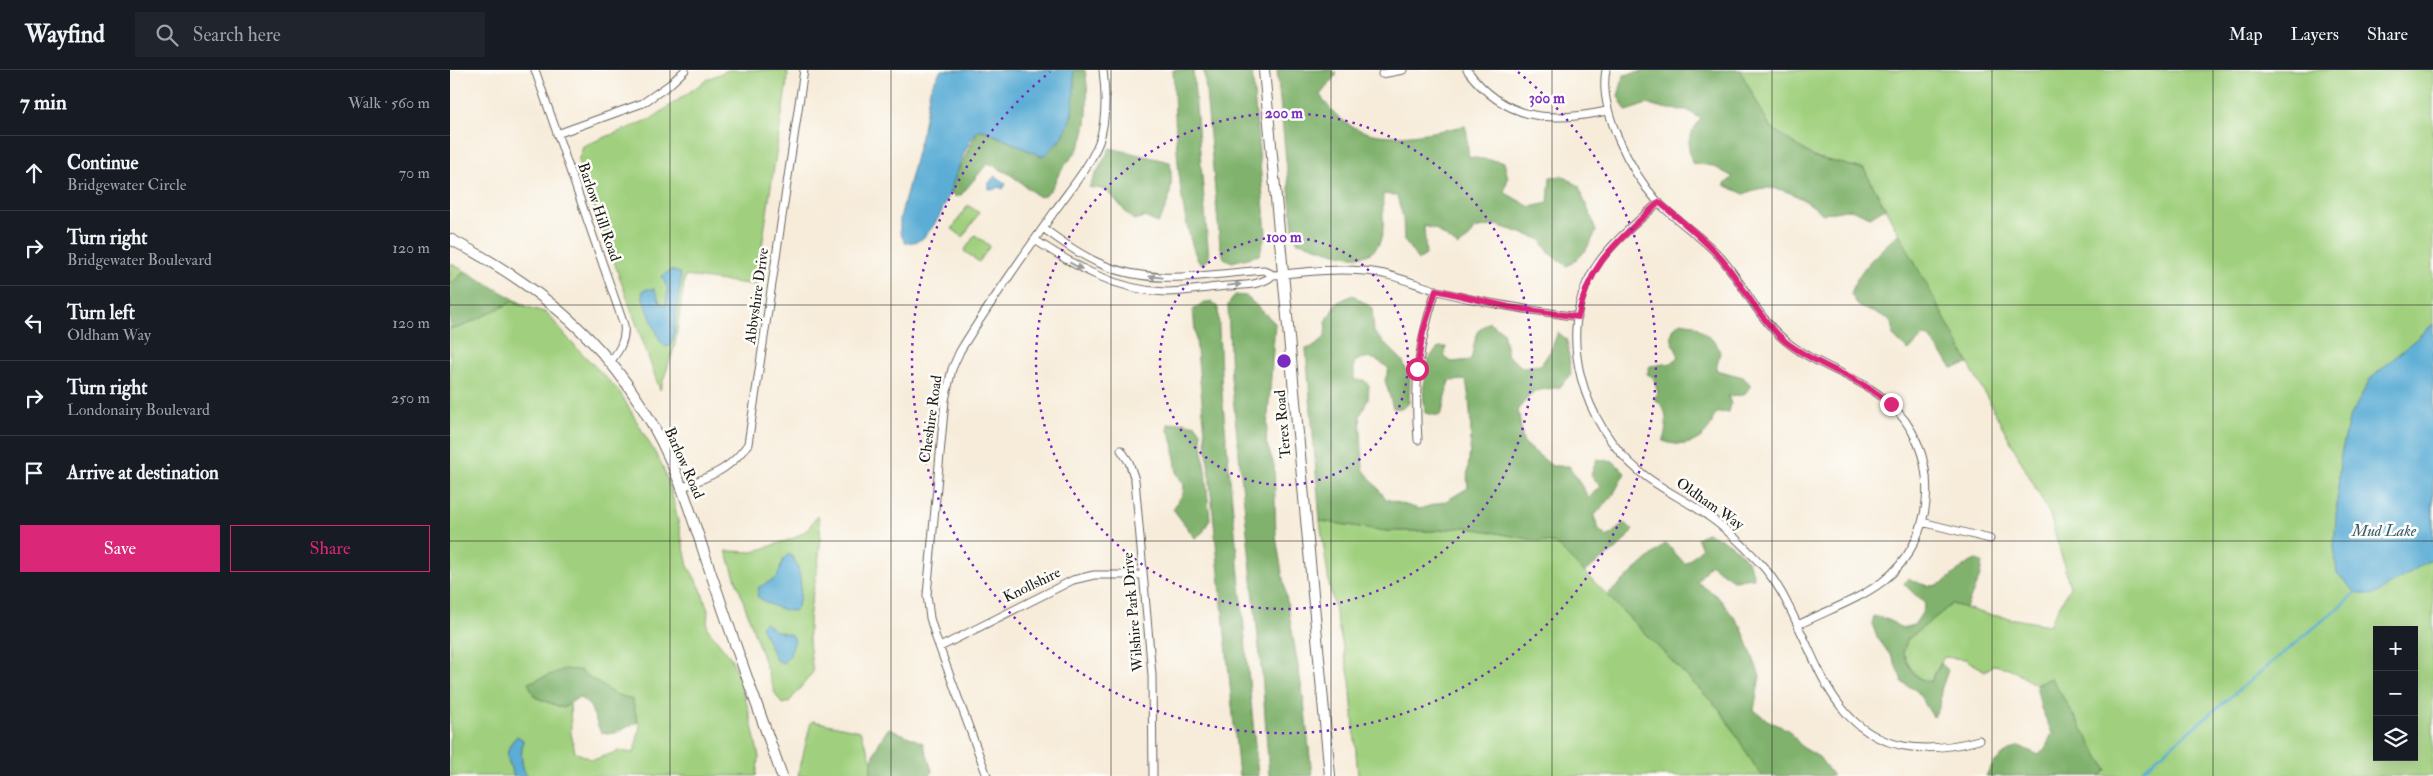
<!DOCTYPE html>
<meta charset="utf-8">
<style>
body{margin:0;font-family:"IM FELL Double Pica",serif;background:#20242c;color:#f1f3f6}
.controls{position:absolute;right:15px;bottom:15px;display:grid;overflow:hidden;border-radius:0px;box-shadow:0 5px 20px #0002}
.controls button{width:45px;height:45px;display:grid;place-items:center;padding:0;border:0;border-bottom:1px solid #363941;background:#171b24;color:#f1f3f6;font:25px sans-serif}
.stop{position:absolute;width:15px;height:15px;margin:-11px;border:4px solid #db2777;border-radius:50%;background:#fff}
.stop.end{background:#db2777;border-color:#fff;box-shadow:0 1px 5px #0008}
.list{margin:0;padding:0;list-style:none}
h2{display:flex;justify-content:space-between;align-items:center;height:65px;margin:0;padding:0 20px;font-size:21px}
h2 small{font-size:16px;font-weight:400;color:#9ea1a6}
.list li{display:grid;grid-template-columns:32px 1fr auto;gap:15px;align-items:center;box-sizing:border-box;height:75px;padding:0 20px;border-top:1px solid #363941}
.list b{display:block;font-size:19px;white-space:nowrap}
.list p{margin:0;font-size:16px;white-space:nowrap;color:#9ea1a6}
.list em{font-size:16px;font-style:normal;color:#9ea1a6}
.actions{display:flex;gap:10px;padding:15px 20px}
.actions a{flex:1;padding:11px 0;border:1px solid #db2777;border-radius:0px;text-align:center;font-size:18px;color:#db2777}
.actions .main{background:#db2777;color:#fff}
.icon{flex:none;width:28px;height:28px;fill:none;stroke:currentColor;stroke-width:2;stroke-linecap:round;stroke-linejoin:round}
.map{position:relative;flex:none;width:1983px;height:706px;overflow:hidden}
header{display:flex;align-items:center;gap:30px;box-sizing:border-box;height:70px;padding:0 25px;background:#171b24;border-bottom:1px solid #363941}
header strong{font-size:24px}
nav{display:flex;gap:28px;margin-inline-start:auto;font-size:18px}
.search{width:350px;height:45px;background:#20242c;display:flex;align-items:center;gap:12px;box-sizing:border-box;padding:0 18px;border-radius:0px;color:#9ea1a6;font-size:19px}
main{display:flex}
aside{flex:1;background:#171b24}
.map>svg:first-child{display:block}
.green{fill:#a0d07e;stroke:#5e764d;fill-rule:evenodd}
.forest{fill:#80b26d;stroke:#4e6744}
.water{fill:#5badd6;stroke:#3c6479}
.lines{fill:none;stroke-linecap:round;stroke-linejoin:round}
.stream{stroke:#5badd6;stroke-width:2.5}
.street-casing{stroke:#69655e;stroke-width:9}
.secondary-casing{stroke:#69655e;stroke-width:12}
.street{stroke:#fff;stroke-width:7}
.secondary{stroke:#fff;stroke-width:10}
.oneway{fill:#999}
.route{stroke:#db2777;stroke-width:6}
.grid{fill:none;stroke:#1c1c1c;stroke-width:1;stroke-opacity:0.55}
.ring{fill:none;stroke:#7b2cbf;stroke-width:2.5;stroke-dasharray:2.5 5}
.labels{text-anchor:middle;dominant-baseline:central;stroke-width:5;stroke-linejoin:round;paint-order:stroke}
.street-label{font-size:15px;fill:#1c1c1c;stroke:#fdfcf7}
.water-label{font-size:16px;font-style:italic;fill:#385d70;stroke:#fdfcf7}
.centre{fill:#7b2cbf;stroke:#fdfcf7;stroke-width:2.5}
.ring-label{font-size:15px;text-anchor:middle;font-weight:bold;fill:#7b2cbf;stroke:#fdfcf7;stroke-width:5;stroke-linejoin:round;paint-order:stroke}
</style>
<header>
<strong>Wayfind</strong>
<div class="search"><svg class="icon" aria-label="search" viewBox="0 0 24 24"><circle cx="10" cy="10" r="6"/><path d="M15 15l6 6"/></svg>Search here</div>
<nav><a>Map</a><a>Layers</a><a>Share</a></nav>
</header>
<main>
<aside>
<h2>7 min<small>Walk · 560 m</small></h2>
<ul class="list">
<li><svg class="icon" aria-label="ahead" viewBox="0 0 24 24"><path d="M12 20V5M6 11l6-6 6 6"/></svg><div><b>Continue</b><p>Bridgewater Circle</p></div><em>70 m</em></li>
<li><svg class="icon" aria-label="right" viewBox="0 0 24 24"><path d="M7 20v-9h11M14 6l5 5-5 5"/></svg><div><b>Turn right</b><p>Bridgewater Boulevard</p></div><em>120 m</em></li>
<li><svg class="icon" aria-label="left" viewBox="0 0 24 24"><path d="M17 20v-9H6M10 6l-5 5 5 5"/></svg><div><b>Turn left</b><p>Oldham Way</p></div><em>120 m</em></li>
<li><svg class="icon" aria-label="right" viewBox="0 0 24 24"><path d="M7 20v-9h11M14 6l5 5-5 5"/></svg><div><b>Turn right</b><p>Londonairy Boulevard</p></div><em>250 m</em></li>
<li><svg class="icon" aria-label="arrive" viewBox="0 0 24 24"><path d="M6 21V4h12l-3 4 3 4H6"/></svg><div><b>Arrive at destination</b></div></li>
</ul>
<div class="actions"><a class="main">Save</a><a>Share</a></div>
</aside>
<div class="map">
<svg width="1983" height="706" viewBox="0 0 1983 706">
<rect width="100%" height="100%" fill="#fdfcf7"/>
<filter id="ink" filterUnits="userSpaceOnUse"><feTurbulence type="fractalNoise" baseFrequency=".02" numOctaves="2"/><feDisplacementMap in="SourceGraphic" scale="10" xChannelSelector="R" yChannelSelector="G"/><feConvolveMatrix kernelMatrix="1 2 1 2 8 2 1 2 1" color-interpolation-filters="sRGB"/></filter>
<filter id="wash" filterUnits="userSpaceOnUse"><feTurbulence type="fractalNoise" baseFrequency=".0096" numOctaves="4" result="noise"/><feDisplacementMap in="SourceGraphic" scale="20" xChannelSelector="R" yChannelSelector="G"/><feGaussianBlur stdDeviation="1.12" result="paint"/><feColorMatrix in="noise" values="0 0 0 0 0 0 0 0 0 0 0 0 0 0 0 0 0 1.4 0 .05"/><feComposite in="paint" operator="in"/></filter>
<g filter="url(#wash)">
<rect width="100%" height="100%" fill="#f7ecda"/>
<path class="green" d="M 278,0 L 336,0 L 338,5 L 306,215 L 235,206 L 225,275 L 210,320 L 128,91 L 133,76 L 201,49 L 258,9 Z
M 1290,0 L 1983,0 L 1983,706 L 1650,706 L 1657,700 L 1601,608 L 1586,615 L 1559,598 L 1544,595 L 1535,601 L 1515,589 L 1494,587 L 1480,612 C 1464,609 1460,597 1453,583 L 1457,570 L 1502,534 L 1536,544 L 1599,555 L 1620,517 L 1600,445 L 1414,99 L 1364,87 L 1319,57 ZM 1927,560 L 1964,560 L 1964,687 L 1927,687 Z
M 518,135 L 529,143 L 513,167 L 502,159 Z
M 525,165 L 540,176 L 529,192 L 514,181 Z
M 0,193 L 15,201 L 0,215 Z
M 62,232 L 97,243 L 120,271 L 169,321 L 211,393 L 221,420 L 238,496 L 250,517 L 258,540 L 257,558 L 281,588 L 288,605 L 298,638 L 309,687 L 306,706 L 77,706 C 70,695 71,682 73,670 L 67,666 C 53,680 57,688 64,706 L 0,706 L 0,259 L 11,257 ZM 129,600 L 164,624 L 181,629 L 190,657 L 184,683 L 169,681 L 143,690 L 125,682 L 121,663 L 120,634 L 113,638 L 85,627 Z
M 368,445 C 376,482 360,519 359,556 C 358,570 361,587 363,602 L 339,632 L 332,634 L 325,623 L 276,481 L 303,482 L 344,468 L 357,460 Z
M 870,451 L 936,461 L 983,461 L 1014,457 L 1107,474 L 1271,641 L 1308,701 L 1313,706 L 908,706 L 900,610 L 879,513 Z
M 363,651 L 410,661 L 425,698 L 424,706 L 348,706 L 361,652 Z"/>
<path class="forest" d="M 624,0 L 635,0 C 639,19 639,60 629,77 C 624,86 616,93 610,102 C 604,112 602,125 589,127 L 561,105 L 538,93 L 511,125 L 506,127 L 502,124 L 501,115 L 528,60 L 533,60 L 591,86 L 611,70 L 622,47 Z
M 723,0 L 743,0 L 759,189 L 754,194 L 748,191 C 726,138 726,58 723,0 Z
M 754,0 L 802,0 L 816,164 L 809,185 L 782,192 L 774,188 L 770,175 Z
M 827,0 L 881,0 L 887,4 L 870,25 C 907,82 958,66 1015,56 C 1019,66 1016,75 1019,87 L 1054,92 L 1058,108 L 1054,122 L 1080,137 L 1098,133 L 1100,107 L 1113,106 L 1129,116 C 1133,132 1142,145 1146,161 C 1139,177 1132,188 1117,196 L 1100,184 L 1090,169 L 1046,155 L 1024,159 L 1018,169 L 1008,176 L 985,159 L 974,156 L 976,185 L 968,190 L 954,170 L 953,148 L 947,126 L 933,124 C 932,135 934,148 933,159 C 927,209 875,176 847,172 L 843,159 Z
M 1201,0 L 1290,0 L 1320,57 L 1364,87 L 1414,99 L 1435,138 L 1420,147 L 1401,139 L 1373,144 C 1350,125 1323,109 1294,124 L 1274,115 L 1283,107 L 1263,96 L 1242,93 C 1236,73 1238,65 1251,49 L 1237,40 L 1218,39 L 1197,34 L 1176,41 L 1168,26 L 1174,5 Z
M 660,78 L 720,92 C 723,119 721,130 708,153 L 694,147 L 684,150 C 672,142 665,123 651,119 C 646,117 644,119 639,117 Z
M 1449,163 L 1519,294 L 1502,298 L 1479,267 L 1473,266 L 1459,281 L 1443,266 L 1443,257 L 1438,248 L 1409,237 L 1401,224 C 1409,197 1429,183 1449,163 Z
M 15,201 L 76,236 L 62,232 L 11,257 L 0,259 L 0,215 Z
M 785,225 L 796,226 L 825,253 L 816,372 L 824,395 L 826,467 L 854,631 L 862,706 L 819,706 L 813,616 L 781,307 L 778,235 Z
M 903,225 L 922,238 L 924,262 L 952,290 L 960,308 L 959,332 L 952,339 L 943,338 L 935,310 L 939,299 C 928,289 916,283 904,293 L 904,310 L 914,310 L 919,315 L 918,329 L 910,346 L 913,399 L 936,429 L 969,439 L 996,431 L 1018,418 C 1016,404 1019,393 1020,380 C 1022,356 1020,332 1016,310 L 999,311 C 995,322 996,338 989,346 L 975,343 L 973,321 L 979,288 L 989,277 L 996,277 L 994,287 L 1002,292 L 1021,290 L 1027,262 L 1039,252 L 1053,262 L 1058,286 L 1072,297 L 1091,295 L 1101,280 L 1108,262 L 1117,270 L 1121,304 L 1110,317 L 1084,321 L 1068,339 L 1073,372 L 1102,396 L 1119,396 L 1139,428 L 1150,416 L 1141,405 L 1147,389 L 1164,392 L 1175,403 L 1163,425 L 1144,446 L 1149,460 L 1157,467 L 1175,453 L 1183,460 L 1169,477 L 1134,502 L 1106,474 L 1014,457 L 983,461 L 936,461 L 870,451 L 856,279 L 865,276 L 875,267 L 876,252 L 886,233 Z
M 762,231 L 768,238 L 772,324 L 808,706 L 789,706 L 743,240 L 753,233 Z
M 1230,252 L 1243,254 L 1266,273 L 1270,282 L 1266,300 L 1293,307 L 1301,315 L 1294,325 L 1278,326 L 1281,334 L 1279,342 L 1267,343 C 1262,348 1263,352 1260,357 C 1249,374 1232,378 1213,371 C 1217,357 1220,337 1204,329 L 1208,323 L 1203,307 L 1197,304 L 1200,296 L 1221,293 L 1229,286 C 1222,272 1216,264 1230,252 Z
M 732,352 L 746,355 L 751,362 L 760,449 L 753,462 L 745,468 L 723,439 L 733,424 L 734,415 L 727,404 L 723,373 L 718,360 L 718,354 Z
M 1257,463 C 1278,470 1300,485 1304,508 L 1283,510 L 1260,494 L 1247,512 L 1268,527 L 1291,556 L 1310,606 L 1304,640 L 1317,650 L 1338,660 L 1352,677 L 1369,687 L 1383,706 L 1313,706 L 1308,701 L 1271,641 L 1157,525 L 1216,473 L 1235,494 L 1252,478 L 1247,468 Z
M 1526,490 L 1532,492 L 1530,506 L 1516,538 L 1502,534 L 1457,570 L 1453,583 C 1459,597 1464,610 1481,612 L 1491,593 L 1498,600 L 1491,620 L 1490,637 L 1483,647 L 1467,621 L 1453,613 L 1443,589 L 1427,567 L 1422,554 L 1424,546 L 1439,550 L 1451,558 L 1464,555 L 1472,543 L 1475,534 L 1454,514 L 1458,508 C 1496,529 1495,502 1526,490 Z
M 115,599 L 129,600 L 164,624 L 182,629 L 188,652 L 165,663 L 151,663 L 140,636 L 129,627 L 113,638 L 85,627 L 78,613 Z
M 1601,608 L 1657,700 L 1650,706 L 1536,706 C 1544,690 1553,683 1569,676 L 1589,685 L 1596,677 L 1602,663 L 1591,638 L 1586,615 Z
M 439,658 L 473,673 L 482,700 L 480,706 L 420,706 C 422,686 427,673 439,658 Z"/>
<path class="water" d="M 491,0 L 624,0 C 624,29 626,56 603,77 C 599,81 596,85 591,86 L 534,60 L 528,60 C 503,91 503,139 473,168 C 468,172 462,172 455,173 L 450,162 L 450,148 L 473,59 L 480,19 Z
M 545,106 L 556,114 L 553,119 L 548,117 L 543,120 L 539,119 L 539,113 Z
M 221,200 L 230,203 L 231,208 L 223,270 L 220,276 L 216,277 L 210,271 L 192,226 L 193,221 L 197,219 L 204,219 L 211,234 L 216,235 L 218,220 L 212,206 Z
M 1983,254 L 1983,488 L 1924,525 L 1906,523 L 1887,503 L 1884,477 L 1890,389 L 1899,349 L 1920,309 Z
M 339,484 C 352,492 355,531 344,541 C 332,541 316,534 307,526 L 309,517 C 332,505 325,511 334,488 Z
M 315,552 L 324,560 L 342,565 L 345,570 L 340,585 L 333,593 L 326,590 L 311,556 Z
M 67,666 L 73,670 C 71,682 70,695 77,706 L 64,706 C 57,688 53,681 67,666 Z"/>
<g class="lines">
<path class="stream" d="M 1685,706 L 1906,523"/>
</g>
</g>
<g filter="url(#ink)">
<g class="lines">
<g class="street-casing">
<path id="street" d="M 85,0 L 174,255 C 176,270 169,281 160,292
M 1017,0 C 1055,51 1100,53 1157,41
M 1156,0 C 1148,40 1181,102 1207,131 C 1227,152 1253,167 1272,189 C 1295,216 1308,249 1337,272 C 1368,297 1409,306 1438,332 C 1492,379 1489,468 1432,512 C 1408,530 1376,541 1348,555
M 932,4 L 953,0
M 107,64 L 193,33 L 219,15 L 235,0
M 1209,132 C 1187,153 1159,174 1143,201 C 1105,265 1134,355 1189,401 C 1210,419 1236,430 1258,446 C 1277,459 1293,475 1308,491 C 1327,510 1338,534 1349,558 C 1362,584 1373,615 1392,638 C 1427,683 1478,684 1529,670
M 593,158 C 611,171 630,185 651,194 C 703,217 760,204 814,200 L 823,205 C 853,202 884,198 914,201 C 942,203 966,215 992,222 C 1036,234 1082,240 1128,247
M 585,170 C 625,196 665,220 715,222 C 735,222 756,218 776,216 C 791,215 812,216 823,205
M 968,370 C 964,311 968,276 986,220
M 671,380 L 679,392 L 685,410 L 702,605 L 703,706
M 231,418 C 261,405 278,402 298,374 L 354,0
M 1472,452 L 1540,469
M 490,577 L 623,510 L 644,505 L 693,505
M 537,706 L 486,568 L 480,548 L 477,525 L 495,330 L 502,299 L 510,281 C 539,233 572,188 604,142 C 620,119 639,98 649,72 C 657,49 656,24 653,0"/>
</g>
<g class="secondary-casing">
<path id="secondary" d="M 814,0 L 880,706
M 0,169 C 110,226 184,296 230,413 C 244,450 255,487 268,524 C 288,585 311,645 332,706"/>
</g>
<use href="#street" class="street"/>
<use href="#secondary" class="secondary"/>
</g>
<defs><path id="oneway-solid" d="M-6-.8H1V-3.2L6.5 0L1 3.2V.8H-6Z" transform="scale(1.25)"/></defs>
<g class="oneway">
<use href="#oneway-solid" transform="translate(626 196) rotate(28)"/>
<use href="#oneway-solid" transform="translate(706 207) rotate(-174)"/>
<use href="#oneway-solid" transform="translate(784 215) rotate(-6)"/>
</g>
</g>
<g class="lines" filter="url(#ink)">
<path class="route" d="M 967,299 L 973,262 L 986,220 L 1059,237 L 1128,247 C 1140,190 1169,171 1209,132 C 1231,151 1255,169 1273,191 C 1295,218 1309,249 1336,272 C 1368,297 1410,307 1441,334"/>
</g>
<path class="grid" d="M 220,0 L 220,706M 441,0 L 441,706M 661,0 L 661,706M 881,0 L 881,706M 1102,0 L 1102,706M 1322,0 L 1322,706M 1542,0 L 1542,706M 1763,0 L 1763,706M 0,235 L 1983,235M 0,471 L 1983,471"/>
<g class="ring">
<circle cx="834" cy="291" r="124"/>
<circle cx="834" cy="291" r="248"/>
<path d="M1068 2A372 372 0 1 1 600 2"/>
</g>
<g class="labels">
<g class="street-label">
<text transform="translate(149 142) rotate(71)">Barlow Hill Road</text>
<text transform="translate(307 226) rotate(-82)">Abbyshire Drive</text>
<text transform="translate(481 349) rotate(-82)">Cheshire Road</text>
<text transform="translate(833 354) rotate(-95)">Terex Road</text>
<text transform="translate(234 393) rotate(66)">Barlow Road</text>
<text transform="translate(1260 434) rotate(35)">Oldham Way</text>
<text transform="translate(582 515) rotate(-26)">Knollshire</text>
<text transform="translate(683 542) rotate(-95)">Wilshire Park Drive</text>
</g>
<g class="water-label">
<text x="1934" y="461">Mud Lake</text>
</g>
</g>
<circle cx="834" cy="291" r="8" class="centre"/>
<g class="ring-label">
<text x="1097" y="33">300 m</text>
<text x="834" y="48">200 m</text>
<text x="834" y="172">100 m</text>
</g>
</svg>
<div class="controls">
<button>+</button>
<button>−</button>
<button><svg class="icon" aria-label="layers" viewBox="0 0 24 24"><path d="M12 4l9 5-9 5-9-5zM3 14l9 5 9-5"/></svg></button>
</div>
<div class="stop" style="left:967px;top:299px"></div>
<div class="stop end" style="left:1441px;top:334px"></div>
</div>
</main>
